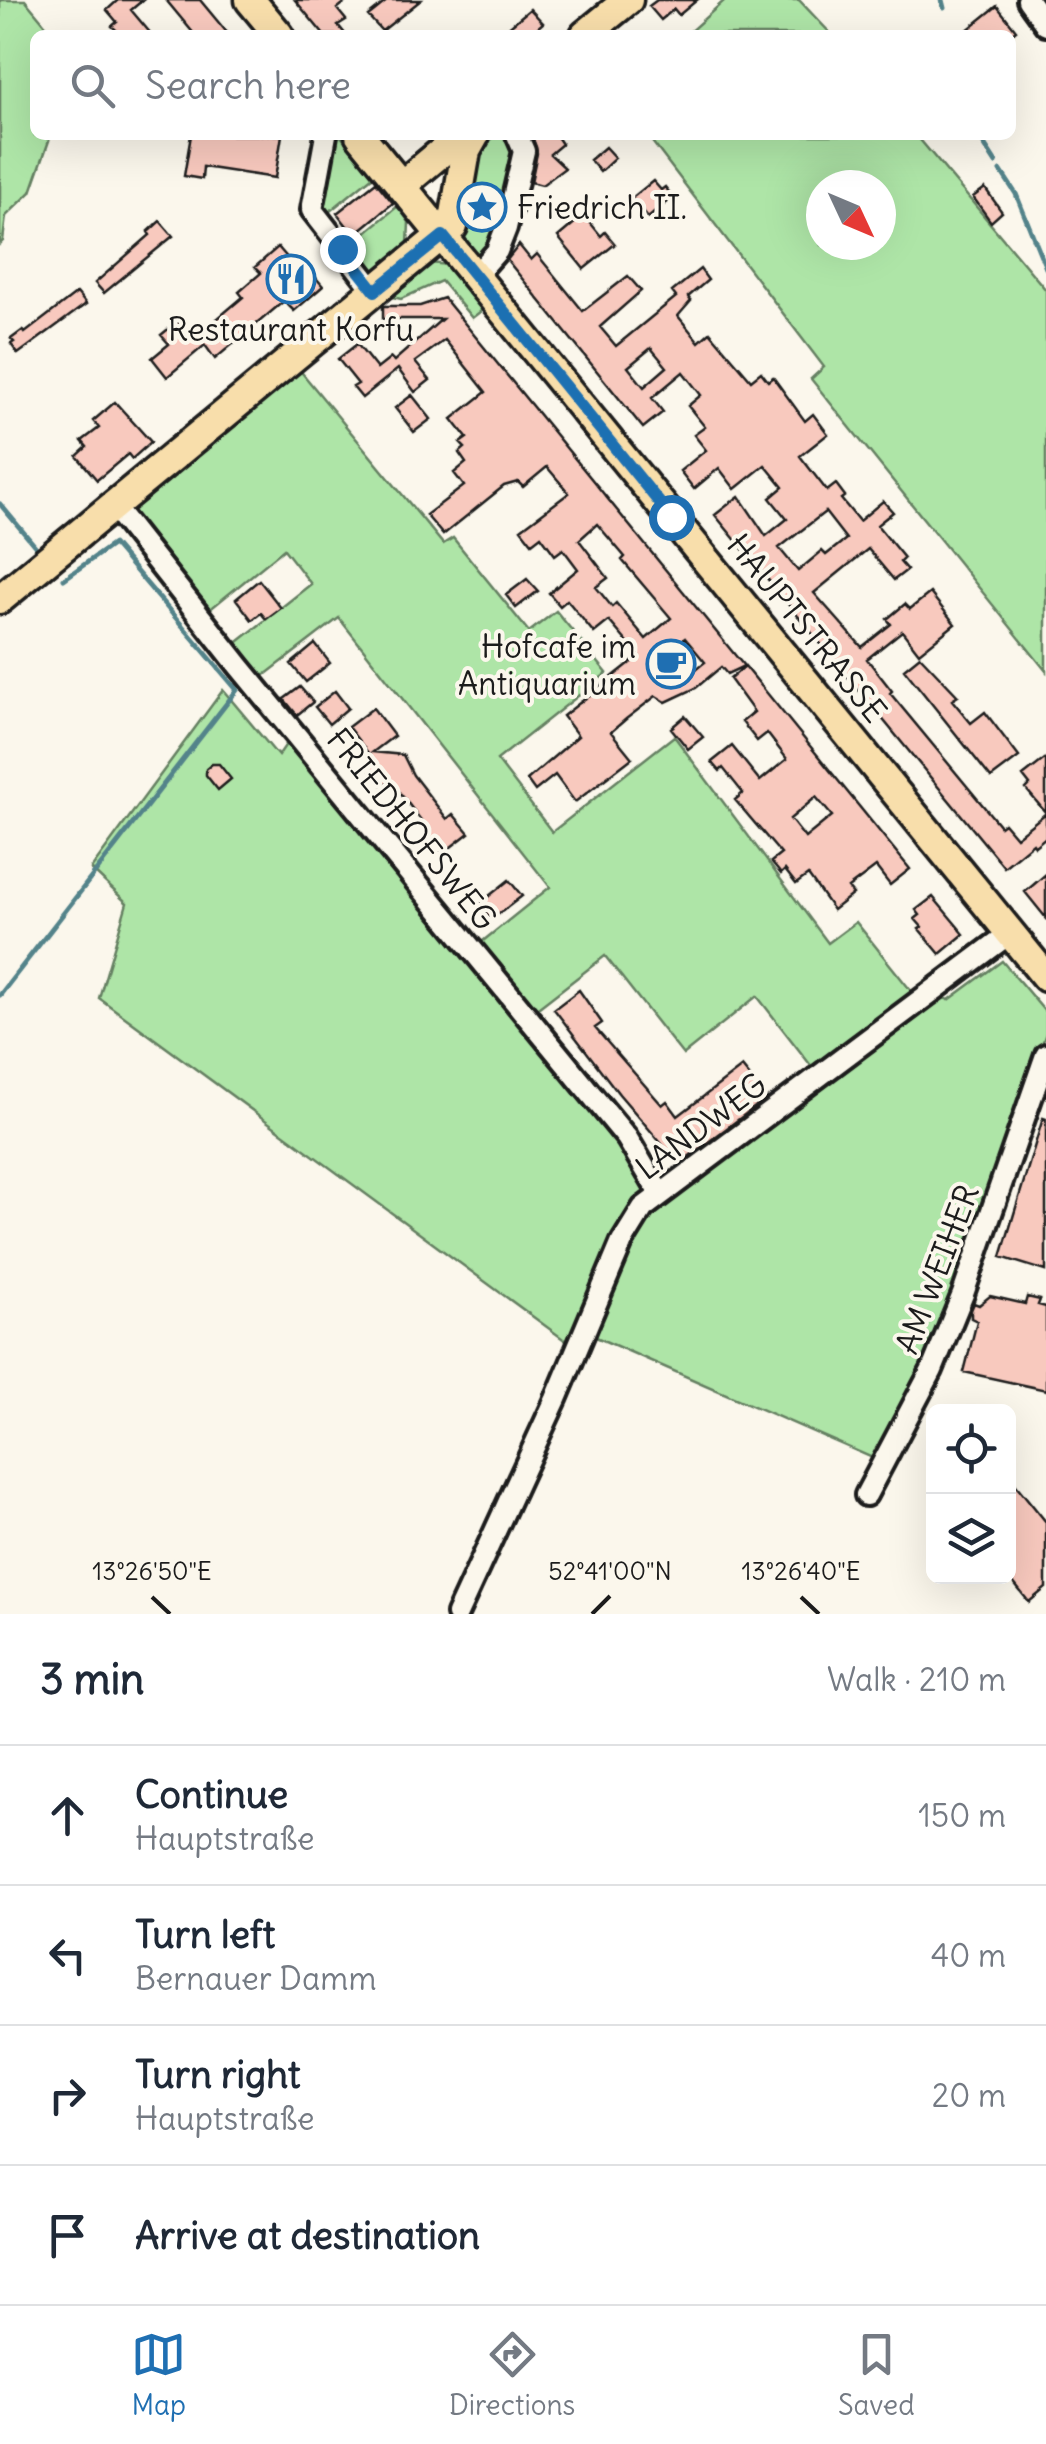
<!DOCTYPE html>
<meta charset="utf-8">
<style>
body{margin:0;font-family:Delius,sans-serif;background:#f6f6f7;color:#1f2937}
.controls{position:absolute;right:30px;bottom:30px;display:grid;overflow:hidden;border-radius:15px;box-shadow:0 10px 40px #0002}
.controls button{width:90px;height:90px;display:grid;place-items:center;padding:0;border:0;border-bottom:2px solid #e0e1e3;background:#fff;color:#1f2937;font:50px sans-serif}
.compass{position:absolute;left:806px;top:170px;width:90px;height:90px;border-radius:50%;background:#fff;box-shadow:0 10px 40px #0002;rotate:134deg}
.stop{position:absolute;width:30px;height:30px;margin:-22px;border:8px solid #1f6fb2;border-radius:50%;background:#fff}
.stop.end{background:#1f6fb2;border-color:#fff;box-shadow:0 2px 10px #0008}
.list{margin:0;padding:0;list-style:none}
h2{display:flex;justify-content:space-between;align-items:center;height:130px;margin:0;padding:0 40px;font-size:42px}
h2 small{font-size:32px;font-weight:400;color:#747a83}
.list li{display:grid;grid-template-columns:65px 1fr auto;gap:30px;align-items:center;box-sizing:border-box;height:140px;padding:0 40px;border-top:2px solid #e0e1e3}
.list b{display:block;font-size:38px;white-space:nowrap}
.list p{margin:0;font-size:32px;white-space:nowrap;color:#747a83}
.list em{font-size:32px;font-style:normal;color:#747a83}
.icon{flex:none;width:55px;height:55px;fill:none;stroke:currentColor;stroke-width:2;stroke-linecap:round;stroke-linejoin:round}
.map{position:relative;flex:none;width:1046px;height:1614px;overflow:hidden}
.search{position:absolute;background:#fff;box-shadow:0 10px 40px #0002;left:30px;right:30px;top:30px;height:110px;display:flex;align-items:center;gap:25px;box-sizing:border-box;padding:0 35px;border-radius:15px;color:#747a83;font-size:38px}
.sheet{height:690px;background:#fff}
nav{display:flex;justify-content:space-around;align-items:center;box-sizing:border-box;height:140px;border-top:2px solid #e0e1e3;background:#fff;font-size:28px;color:#747a83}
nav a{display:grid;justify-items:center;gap:5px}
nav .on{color:#1f6fb2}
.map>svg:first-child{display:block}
.green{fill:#aee5a7;stroke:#658062;stroke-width:2.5;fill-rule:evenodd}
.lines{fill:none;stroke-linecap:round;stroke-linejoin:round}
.stream{stroke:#53838a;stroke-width:5}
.building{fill:#f8c9be;stroke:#1c1c1c;stroke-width:2.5;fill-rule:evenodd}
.minor-casing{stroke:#1c1c1c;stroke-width:28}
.major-casing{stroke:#1c1c1c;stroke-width:35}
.minor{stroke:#fbf7ec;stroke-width:20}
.major{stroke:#f8deab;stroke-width:28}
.route{stroke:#1f6fb2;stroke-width:12}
.ticks{fill:none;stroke:#1c1c1c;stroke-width:4}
.labels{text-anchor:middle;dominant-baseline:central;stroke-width:8;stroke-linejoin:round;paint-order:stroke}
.poi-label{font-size:32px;fill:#1c1c1c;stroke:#fbf7ec;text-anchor:start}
.street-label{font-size:32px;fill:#1c1c1c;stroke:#fbf7ec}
.ticks-label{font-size:25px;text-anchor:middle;fill:#1c1c1c;stroke:#fbf7ec;stroke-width:8;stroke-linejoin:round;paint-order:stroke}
</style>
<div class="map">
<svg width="1046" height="1614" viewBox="0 0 1046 1614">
<rect width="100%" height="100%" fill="#fbf7ec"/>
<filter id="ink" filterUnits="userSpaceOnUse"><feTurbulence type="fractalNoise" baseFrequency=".01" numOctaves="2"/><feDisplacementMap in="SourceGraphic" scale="20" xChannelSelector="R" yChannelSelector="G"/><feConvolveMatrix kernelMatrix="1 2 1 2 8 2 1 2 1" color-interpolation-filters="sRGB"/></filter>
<g filter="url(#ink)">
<path class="green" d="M 0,0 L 25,0 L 54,35 L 35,35 L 35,135 L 51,135 L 31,192 L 6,216 L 3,241 L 0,244 Z
M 725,0 L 799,0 L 832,35 L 686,35 Z
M 330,135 L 340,135 L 373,176 L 324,216 L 317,207 Z
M 480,135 L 513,135 L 520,147 L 502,236 L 477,261 L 467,244 L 462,223 Z
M 647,135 L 916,135 L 1046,290 L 1046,671 L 811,379 L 824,367 ZM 821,185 L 881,185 L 881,245 L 821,245 Z
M 398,206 L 409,222 L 408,245 L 379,272 L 371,271 L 350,245 Z
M 430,263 L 448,265 L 485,308 L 472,318 L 441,281 L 401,299 L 383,295 Z
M 298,368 L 443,544 L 453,538 L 529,632 L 556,611 L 607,673 L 497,760 L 552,832 L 674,736 L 828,943 L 856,922 L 916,997 L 816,1072 L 757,996 L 683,1055 L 605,956 L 534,1011 L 478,945 L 550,887 L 339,618 L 261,678 L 234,645 L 311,584 L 284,549 L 203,615 L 124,511 Z
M 223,690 L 278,756 L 291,737 L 625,1139 L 658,1193 L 570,1344 L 99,998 L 127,903 L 91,869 Z
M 1002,961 L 1046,1013 L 1046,1033 L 936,1349 L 877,1460 L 589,1334 L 630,1242 L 660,1194 L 935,994 L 949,1000 Z"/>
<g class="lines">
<path class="stream" d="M 942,0 L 944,8
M 978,135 L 996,163
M 1001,171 L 1016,194 L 1046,268
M 0,504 L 35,546
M 0,995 L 237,690 L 113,544 L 64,579"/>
</g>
<path class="building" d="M 118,0 L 143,0 L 131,10 L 152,35 L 121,35 L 112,26 L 117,22 L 107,10 Z
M 166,0 L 200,0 L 229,35 L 195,35 Z
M 295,0 L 348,0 L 337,9 L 346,20 L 338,25 L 346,35 L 324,35 Z
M 388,0 L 421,0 L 382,31 L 368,16 Z
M 657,0 L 697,0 L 679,15 L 674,9 L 661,20 L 649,6 Z
M 997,6 L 1016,30 L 1010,35 L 961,35 Z
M 530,9 L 543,23 L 529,35 L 499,35 Z
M 191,135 L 282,135 L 275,178 L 203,167 L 202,179 L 184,176 Z
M 532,135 L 556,135 L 562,144 L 550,154 L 565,168 L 542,185 L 531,182 L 537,153 Z
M 605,147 L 615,158 L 600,172 L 590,160 Z
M 653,181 L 661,190 L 665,187 L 673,197 L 648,218 L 632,198 Z
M 376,182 L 393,203 L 354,235 L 337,213 Z
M 985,188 L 1002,212 L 991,222 L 973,197 Z
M 584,215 L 601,236 L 605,232 L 615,244 L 584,269 L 558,237 Z
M 160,221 L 173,236 L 104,293 L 95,283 L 150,235 L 148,232 Z
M 519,245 L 531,260 L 537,254 L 583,311 L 628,276 L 641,291 L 600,327 L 616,346 L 676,297 L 672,292 L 700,269 L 708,280 L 688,297 L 691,301 L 678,316 L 699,342 L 710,332 L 751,380 L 761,372 L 768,381 L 773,377 L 805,421 L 813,414 L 828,434 L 800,456 L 827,491 L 836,484 L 845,496 L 841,499 L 859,521 L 883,501 L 893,512 L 877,525 L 904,558 L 900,562 L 907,570 L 894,580 L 868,549 L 814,593 L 862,647 L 891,624 L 887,619 L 905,604 L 910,609 L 930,593 L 955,624 L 919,653 L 902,631 L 867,659 L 892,691 L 890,693 L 1000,826 L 1004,823 L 1016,837 L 1046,813 L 1046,837 L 1035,846 L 1033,843 L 1004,867 L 715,515 L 739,496 L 766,536 L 787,519 L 770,498 L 783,487 L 765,465 L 735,489 L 719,468 L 694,489 L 680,471 L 706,450 L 694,435 L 705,427 L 688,406 L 701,395 L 683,372 L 652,398 L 663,412 L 643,428 L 507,260 ZM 651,348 L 667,367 L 644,387 L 628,367 ZM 825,512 L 846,539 L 826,555 L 822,551 L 798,571 L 779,548 Z
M 278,247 L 303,276 L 310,271 L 323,286 L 294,311 L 284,301 L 215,359 L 205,345 L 167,377 L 152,358 L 169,344 L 161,335 L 178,321 L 185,330 L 191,326 L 198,335 L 243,297 L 239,292 L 261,273 L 255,267 Z
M 77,293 L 86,304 L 18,354 L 11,344 L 14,342 L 11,339 L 23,330 L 25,333 Z
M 444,298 L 744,666 L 727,674 L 721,667 L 696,688 L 666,702 L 656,696 L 626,719 L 611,732 L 632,758 L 575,802 L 555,775 L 535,791 L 527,780 L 578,736 L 563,716 L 639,656 L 609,621 L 594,633 L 567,600 L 560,606 L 549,593 L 578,569 L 563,549 L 555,555 L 541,536 L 532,543 L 521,529 L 569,493 L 547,467 L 523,487 L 518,482 L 504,486 L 443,535 L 426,515 L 464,486 L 454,473 L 466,463 L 459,453 L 465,448 L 460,443 L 467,438 L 452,419 L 486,392 L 445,340 L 415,362 L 430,380 L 415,392 L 398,369 L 362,398 L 353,387 L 358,384 L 338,359 L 357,344 L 377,369 L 391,358 L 394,361 L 442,319 L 383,319 L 383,306 L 420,306 ZM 597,524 L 625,557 L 622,560 L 671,618 L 646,639 L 616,603 L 612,607 L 596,587 L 608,578 L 579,540 ZM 685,638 L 705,662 L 686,677 L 666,653 Z
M 412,395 L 431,419 L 414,432 L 395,408 Z
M 115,402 L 151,442 L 132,459 L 128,454 L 97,480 L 77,456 L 87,447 L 82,441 L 99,428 L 93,421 Z
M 527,579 L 538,591 L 516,608 L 506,595 Z
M 259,580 L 281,608 L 266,619 L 261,613 L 252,620 L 236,599 Z
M 315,644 L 330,663 L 306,682 L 291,664 Z
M 920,656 L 958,696 L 952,700 L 971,723 L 985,712 L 1019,757 L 991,778 L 904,669 Z
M 745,666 L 910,869 L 890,885 L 876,867 L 848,888 L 853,894 L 833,910 L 808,875 L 796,884 L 785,870 L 781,874 L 771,862 L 781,854 L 735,800 L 743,793 L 723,768 L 720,771 L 712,762 L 732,746 L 760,781 L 787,759 L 767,733 L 757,741 L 742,722 L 754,712 L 730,679 ZM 816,797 L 832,816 L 805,838 L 790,819 Z
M 300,687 L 313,702 L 297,715 L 284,699 Z
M 335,691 L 348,708 L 329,724 L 315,707 Z
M 373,708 L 394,736 L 373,752 L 403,755 L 413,775 L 447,819 L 453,814 L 469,833 L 442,854 L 427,835 L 430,832 L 390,780 L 383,786 L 368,767 L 375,762 L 348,727 Z
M 685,716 L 703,737 L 688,749 L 671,728 Z
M 1046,758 L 1046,813 L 1026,789 L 1030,785 L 1023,776 Z
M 212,764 L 219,764 L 231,779 L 218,790 L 206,775 L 206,769 Z
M 1046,874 L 1046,918 L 1025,892 Z
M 509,880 L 522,896 L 491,920 L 479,904 Z
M 933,897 L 964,934 L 940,954 L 919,929 L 922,927 L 915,919 L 920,915 L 916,910 Z
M 579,990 L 602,1023 L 595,1028 L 662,1105 L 667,1101 L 678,1116 L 742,1067 L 767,1098 L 679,1164 L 619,1094 L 554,1009 Z
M 1043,1118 L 1046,1119 L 1046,1271 L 1001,1257 Z
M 990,1296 L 1025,1304 L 1027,1297 L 1040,1300 L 1038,1305 L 1046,1307 L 1046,1390 L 964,1372 L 977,1321 L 971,1318 L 971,1310 L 974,1303 L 979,1305 Z
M 1008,1475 L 1046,1522 L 1046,1588 L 1029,1602 L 1008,1576 Z"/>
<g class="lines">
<g class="minor-casing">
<path id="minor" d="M 1028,0 L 1046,25
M 326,135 L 312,210 L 375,291
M 475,276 L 497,251 L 506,228 L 524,151 L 517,135
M 113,506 L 239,666 L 627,1138 L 660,1194
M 866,1495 L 932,1370 L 963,1294 L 1046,1055
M 457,1614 L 556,1399 L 622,1242 L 643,1208 L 1010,933"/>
</g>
<g class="major-casing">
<path id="major" d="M 250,0 L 279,35
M 585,35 L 628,0
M 360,135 L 1046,977
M 402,185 L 462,135
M 0,599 L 453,226 L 466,151 L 475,135"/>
</g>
<use href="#minor" class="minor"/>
<use href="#major" class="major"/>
</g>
</g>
<g class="lines" filter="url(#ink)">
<path class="route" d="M 342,249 L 375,291 L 443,236 L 671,517"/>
</g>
<path class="ticks" d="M 152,1597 L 170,1614M 801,1597 L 819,1614M 592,1614 L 610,1596"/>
<defs>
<g id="sight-ring" transform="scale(2.5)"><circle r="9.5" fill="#fbf7ec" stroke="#1f6fb2" stroke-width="1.5"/><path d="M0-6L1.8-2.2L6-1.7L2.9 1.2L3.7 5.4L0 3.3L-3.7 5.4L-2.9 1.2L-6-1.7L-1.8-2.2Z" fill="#1f6fb2"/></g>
<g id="restaurant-ring" transform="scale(2.5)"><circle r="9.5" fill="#fbf7ec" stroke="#1f6fb2" stroke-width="1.5"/><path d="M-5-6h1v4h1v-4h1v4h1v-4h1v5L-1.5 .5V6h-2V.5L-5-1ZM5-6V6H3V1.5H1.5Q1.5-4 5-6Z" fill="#1f6fb2"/></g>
<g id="cafe-ring" transform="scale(2.5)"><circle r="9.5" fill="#fbf7ec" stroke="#1f6fb2" stroke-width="1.5"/><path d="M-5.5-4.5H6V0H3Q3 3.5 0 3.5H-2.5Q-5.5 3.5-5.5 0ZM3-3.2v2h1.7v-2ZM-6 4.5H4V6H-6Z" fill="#1f6fb2"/></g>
</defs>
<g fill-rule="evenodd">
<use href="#sight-ring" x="482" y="207"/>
<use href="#restaurant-ring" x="291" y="279"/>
<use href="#cafe-ring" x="671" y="664"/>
</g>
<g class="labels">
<g class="poi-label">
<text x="517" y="207">Friedrich II.</text>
<text x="291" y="329" text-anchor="middle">Restaurant Korfu</text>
<text x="636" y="646" text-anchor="end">Hofcafe im<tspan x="636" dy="37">Antiquarium</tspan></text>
</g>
<g class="street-label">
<text transform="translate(807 628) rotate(51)">HAUPTSTRASSE</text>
<text transform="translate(412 829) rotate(51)">FRIEDHOFSWEG</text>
<text transform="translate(701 1126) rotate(-37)">LANDWEG</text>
<text transform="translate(937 1269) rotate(-69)">AM WEIHER</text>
</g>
</g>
<g class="ticks-label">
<text x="610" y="1580">52°41'00"N</text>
<text x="152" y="1580">13°26'50"E</text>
<text x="801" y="1580">13°26'40"E</text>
</g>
</svg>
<div class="controls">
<button><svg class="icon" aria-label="locate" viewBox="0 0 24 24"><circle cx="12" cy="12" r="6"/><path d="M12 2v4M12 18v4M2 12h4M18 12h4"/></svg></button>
<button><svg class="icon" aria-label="layers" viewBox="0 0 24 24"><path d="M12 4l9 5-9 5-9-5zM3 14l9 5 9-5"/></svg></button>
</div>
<svg class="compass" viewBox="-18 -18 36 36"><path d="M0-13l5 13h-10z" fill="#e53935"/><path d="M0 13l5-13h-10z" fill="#747a83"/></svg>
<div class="stop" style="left:671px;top:517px"></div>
<div class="stop end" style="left:342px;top:249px"></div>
<div class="search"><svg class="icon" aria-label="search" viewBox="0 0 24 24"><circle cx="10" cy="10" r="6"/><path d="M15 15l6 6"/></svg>Search here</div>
</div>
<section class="sheet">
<h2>3 min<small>Walk · 210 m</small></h2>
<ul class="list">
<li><svg class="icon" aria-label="ahead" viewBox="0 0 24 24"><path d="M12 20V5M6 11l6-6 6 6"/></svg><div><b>Continue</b><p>Hauptstraße</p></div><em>150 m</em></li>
<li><svg class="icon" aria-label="left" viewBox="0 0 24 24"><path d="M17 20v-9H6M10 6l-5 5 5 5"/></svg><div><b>Turn left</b><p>Bernauer Damm</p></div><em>40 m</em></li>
<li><svg class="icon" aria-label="right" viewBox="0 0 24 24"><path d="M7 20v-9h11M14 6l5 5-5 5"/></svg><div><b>Turn right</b><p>Hauptstraße</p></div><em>20 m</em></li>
<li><svg class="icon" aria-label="arrive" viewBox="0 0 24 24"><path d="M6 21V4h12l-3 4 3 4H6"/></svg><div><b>Arrive at destination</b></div></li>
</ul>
</section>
<nav>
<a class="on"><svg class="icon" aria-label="map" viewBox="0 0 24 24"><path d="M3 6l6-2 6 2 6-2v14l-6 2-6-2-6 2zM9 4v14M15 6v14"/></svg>Map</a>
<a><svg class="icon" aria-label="directions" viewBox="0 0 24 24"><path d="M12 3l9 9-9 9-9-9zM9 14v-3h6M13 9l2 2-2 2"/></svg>Directions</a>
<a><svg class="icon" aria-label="saved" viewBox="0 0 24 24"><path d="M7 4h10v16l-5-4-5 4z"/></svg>Saved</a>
</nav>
